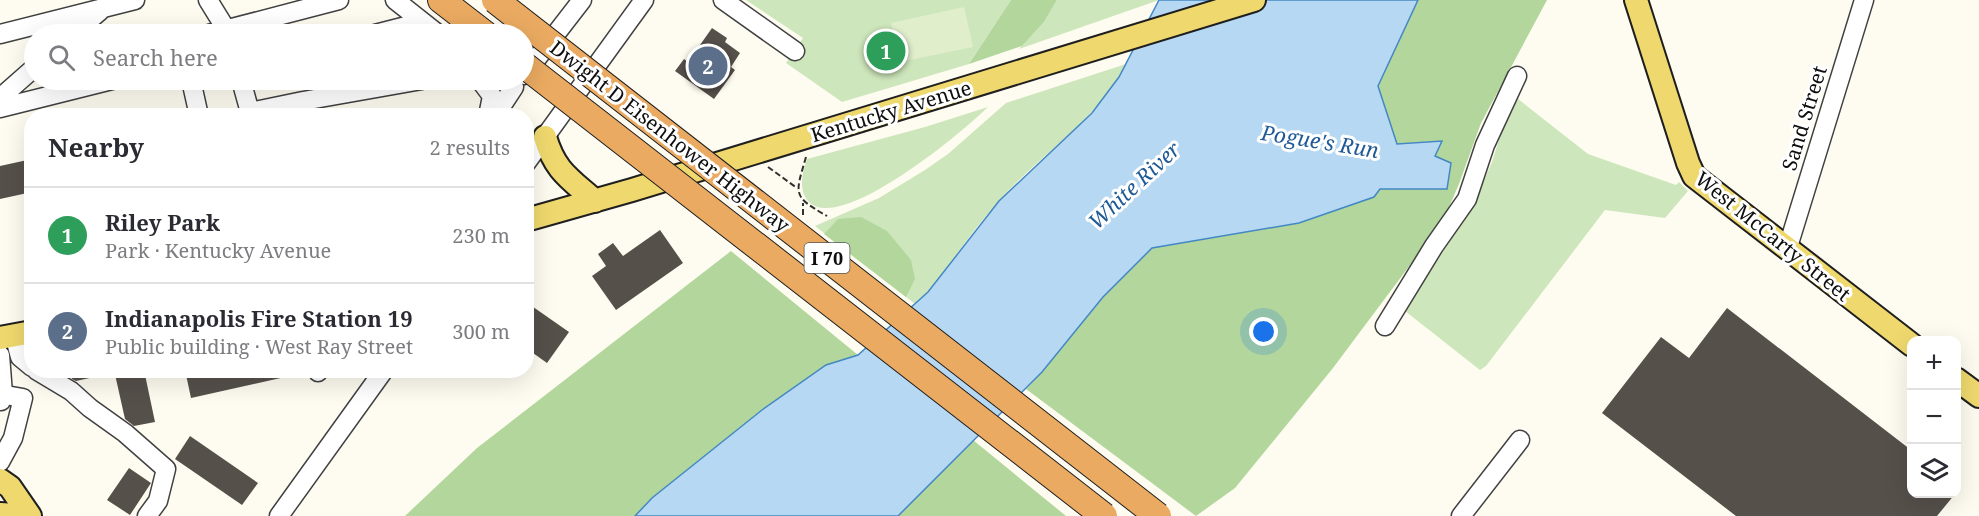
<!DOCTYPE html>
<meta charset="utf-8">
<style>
body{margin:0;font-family:"Noto Serif",serif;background:#f7f7f7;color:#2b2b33}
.controls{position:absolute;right:18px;bottom:18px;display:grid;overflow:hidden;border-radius:12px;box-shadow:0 6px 24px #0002}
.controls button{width:54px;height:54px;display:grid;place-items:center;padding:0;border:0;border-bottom:2px solid #e1e1e2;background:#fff;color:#2b2b33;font:30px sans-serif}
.you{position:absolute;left:1264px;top:332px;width:21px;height:21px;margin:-15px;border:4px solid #fff;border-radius:50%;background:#1a73e8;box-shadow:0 0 0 9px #1a73e833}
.badge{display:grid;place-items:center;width:39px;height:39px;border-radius:50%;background:#b45309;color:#fff;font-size:20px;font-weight:700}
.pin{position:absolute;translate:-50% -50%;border:3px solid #fff;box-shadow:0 2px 6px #0006}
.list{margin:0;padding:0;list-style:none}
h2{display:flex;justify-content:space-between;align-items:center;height:78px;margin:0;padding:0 24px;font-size:26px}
h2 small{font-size:20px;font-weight:400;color:#7c7c81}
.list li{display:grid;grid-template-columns:39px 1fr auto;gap:18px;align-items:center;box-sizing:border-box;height:96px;padding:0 24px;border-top:2px solid #e1e1e2}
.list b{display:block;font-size:22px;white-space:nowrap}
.list p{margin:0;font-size:20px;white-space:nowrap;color:#7c7c81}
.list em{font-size:20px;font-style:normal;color:#7c7c81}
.icon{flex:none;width:33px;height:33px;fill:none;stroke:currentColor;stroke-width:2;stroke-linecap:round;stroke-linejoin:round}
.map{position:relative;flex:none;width:1979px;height:516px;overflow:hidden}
.search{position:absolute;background:#fff;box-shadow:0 6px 24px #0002;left:24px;top:24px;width:510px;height:66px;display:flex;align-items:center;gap:15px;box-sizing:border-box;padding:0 21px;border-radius:33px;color:#7c7c81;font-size:22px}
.panel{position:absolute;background:#fff;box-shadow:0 6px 24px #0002;left:24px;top:108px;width:510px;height:270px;border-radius:24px}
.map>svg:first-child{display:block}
.green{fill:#cee6bb}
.forest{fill:#b2d69c}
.pitch{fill:#e0eecc}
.water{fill:#b7d8f2;stroke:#4388c4;stroke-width:1.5}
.building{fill:#56504b}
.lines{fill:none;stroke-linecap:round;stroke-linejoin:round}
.minor-casing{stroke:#414141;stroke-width:21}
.major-casing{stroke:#1f1f1f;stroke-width:26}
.highway-casing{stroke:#1f1f1f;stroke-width:28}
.path{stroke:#303030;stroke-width:2;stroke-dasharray:6 3;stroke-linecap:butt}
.minor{stroke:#fff;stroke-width:18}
.major{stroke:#efd96e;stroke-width:22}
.highway{stroke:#eaaa61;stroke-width:26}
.highway-bridge-casing{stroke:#1f1f1f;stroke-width:28;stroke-linecap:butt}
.highway-bridge{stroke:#eaaa61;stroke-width:26}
.labels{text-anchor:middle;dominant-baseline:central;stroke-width:6;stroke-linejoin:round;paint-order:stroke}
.shield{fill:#fff;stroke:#565656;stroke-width:1.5}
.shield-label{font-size:18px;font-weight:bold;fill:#0e0e0e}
.street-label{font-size:20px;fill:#0e0e0e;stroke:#fff}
.water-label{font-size:21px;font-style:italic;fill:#1f5a97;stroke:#fff}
</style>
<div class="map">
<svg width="1979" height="516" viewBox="0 0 1979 516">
<rect width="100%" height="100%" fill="#fefcf0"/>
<path class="green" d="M 746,0 L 1011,0 L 969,64 L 842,102 L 786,63 L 803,38 Z
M 1057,0 L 1159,0 L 1019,49 L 1044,22 Z
M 1126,64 C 1097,121 1040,154 999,201 C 973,229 952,262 928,292 L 915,304 L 815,226 L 879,198 L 925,170 L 948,154 L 1006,103 Z
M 1513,95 L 1588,154 L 1676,185 L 1679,182 L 1688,191 L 1665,218 L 1605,210 L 1486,366 L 1480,370 L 1405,311 L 1473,205 L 1492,162 Z
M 988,107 C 964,131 841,234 809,202 C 798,191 802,173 807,159 L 925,127 Z"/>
<path class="forest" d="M 1011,0 L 1057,0 L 1044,22 L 1022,46 L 969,64 Z
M 1418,0 L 1547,0 L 1481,123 L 1459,184 L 1443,221 L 1333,368 L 1235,488 L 1196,516 L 1026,389 L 1042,372 L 1103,297 L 1152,248 L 1299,223 L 1380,189 L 1447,189 L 1448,177 L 1397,144 L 1378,86 Z
M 861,217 L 887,231 L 911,260 L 915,279 L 906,297 L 824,234 L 838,219 Z
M 731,251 L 858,355 L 826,366 L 762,410 L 652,498 L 635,516 L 405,516 L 477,448 Z
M 973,440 L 1066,516 L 898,516 Z"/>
<path class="pitch" d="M 964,7 L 973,47 L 900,62 L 891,23 Z"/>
<path class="water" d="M 1159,0 L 1418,0 L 1378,86 L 1397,144 L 1442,141 L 1435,156 L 1451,163 L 1447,189 L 1380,189 L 1374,197 L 1299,223 L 1152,248 L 1103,297 L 1042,372 L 898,516 L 635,516 L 652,498 L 762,410 L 826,365 L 858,355 L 928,292 L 999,201 L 1092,113 L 1119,77 Z"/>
<path class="building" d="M 712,28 L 727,38 L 725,42 L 740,53 L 731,67 L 735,70 L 714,99 L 675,71 L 684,59 L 688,62 Z
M 32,159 L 32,192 L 0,199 L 0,166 Z
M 660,230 L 683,263 L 616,310 L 592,276 L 606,266 L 598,254 L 613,243 L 623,256 Z
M 526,302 L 569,332 L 547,363 L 526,348 Z
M 1727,308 L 1911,450 L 1911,494 L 1955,494 L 1937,516 L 1736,516 L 1602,413 L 1661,337 L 1689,358 Z
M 70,370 L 103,370 L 103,375 L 76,381 L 72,379 Z
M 114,370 L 144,370 L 155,422 L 134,426 L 125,419 Z
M 185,370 L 293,370 L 294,375 L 191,398 Z
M 190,436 L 258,483 L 242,505 L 175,459 Z
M 129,468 L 151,483 L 130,515 L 107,500 Z"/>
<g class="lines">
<g class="minor-casing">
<path id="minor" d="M 208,0 L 229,34
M 395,0 L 438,34
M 723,0 L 795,51
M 0,34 L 135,0
M 73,34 L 100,11
M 209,34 L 339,0
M 375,34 L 422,22
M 524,75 L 582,0
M 191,80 L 199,116
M 241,80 L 251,116
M 480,80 L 492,96 L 488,116
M 0,98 L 34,68
M 303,101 L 422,80
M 0,108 L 112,80
M 250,112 L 303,101 L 307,116
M 495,116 L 514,87
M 526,163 L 644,0
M 1787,250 L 1864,0
M 1385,326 L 1434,246 L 1467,199 L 1485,145 L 1517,76
M 14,335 L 20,357 L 32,367
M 0,355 L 3,394 L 1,401
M 36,370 L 71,391 L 90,408 L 125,433 L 166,469 L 158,501 L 147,516
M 318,370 L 318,372
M 0,394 L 23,398 L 13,438 L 0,462
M 279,516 L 384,370
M 1461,516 L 1520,440"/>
</g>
<g class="major-casing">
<path id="major" d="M 1636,0 L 1688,163 L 1694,176 L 1912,345
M 545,137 C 555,171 569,178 595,201
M 526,220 L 632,190 L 1254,0
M 0,338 L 32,332
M 1956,379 L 1979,396
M 0,480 L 10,487 L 30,516
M 0,514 L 30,516"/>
</g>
<g class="highway-casing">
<path id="highway" d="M 441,0 L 485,34"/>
</g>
<path class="path" d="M 806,157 C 795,195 792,196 827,216
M 768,167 L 797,188
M 803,215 L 803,203"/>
<use href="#minor" class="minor"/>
<use href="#major" class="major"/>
<use href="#highway" class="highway"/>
<g class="highway-bridge-casing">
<path id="highway-bridge" d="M 495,0 L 1158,516
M 524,65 L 1104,516"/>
</g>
<use href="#highway-bridge" class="highway-bridge"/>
</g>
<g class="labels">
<rect class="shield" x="804.5" y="243" width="45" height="30" rx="4.5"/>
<g class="shield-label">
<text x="827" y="258">I 70</text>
</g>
<g class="street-label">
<text transform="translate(891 111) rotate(-17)">Kentucky Avenue</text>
<text transform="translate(1804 118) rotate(-73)">Sand Street</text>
<text transform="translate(670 136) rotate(38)">Dwight D Eisenhower Highway</text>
<text transform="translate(1773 236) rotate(39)">West McCarty Street</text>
</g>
<g class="water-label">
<text transform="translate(1320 141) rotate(9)">Pogue's Run</text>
<text transform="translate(1134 185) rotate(-43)">White River</text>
</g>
</g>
</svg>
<div class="controls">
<button>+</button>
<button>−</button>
<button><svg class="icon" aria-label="layers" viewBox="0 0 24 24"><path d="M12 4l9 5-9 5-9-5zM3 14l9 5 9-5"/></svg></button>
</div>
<div class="you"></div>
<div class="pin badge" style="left:886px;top:51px;background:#2e9e5b">1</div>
<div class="pin badge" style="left:708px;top:66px;background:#5c6f8a">2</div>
<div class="search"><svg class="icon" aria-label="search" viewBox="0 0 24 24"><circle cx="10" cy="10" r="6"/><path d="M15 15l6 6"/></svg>Search here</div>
<section class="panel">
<h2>Nearby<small>2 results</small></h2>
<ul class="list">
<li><span class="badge" style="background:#2e9e5b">1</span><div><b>Riley Park</b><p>Park · Kentucky Avenue</p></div><em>230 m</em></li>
<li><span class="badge" style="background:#5c6f8a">2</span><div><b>Indianapolis Fire Station 19</b><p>Public building · West Ray Street</p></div><em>300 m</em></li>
</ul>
</section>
</div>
